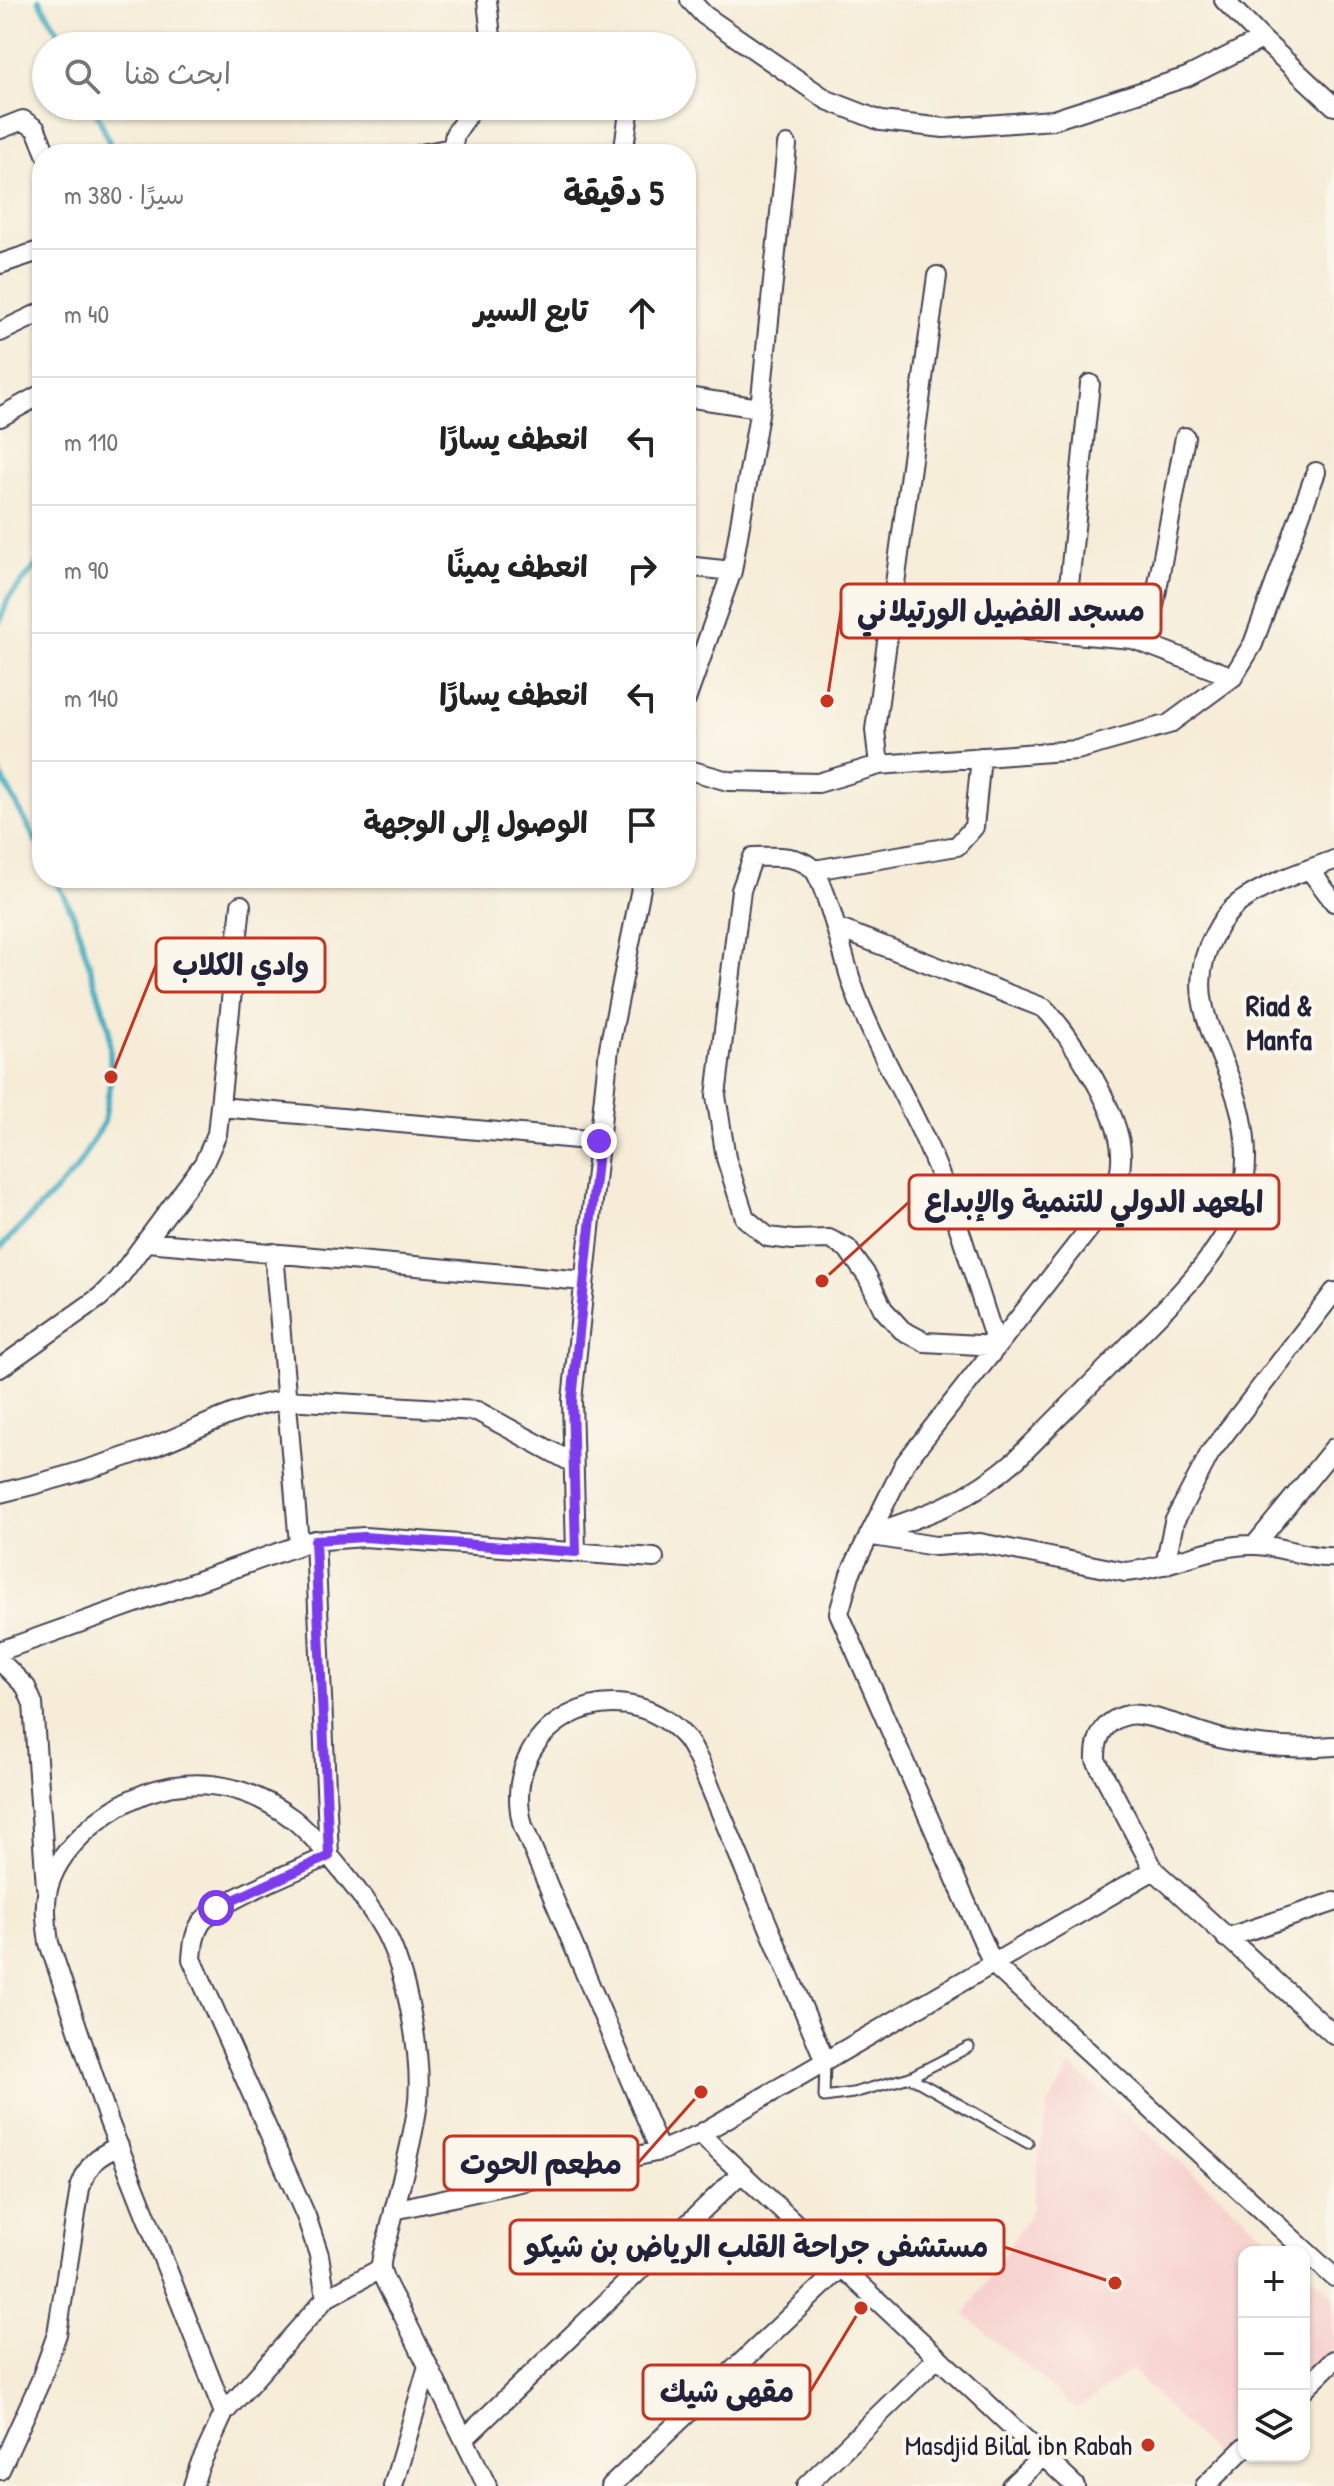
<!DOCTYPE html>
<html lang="ar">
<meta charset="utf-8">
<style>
body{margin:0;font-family:"Patrick Hand","Playpen Sans Arabic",sans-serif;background:#f2f2f2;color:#222;direction:rtl}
.controls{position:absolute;right:24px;bottom:24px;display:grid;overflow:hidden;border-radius:16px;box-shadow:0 2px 6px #0004}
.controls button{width:72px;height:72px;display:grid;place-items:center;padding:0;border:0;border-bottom:2px solid #e0e0e0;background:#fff;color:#222;font:40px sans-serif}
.stop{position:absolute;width:24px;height:24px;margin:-18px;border:6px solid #7c3aed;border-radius:50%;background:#fff}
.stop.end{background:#7c3aed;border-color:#fff;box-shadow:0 2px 8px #0008}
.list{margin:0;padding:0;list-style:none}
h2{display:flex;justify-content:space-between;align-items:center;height:104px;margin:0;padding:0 32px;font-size:34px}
h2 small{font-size:26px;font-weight:400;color:#767676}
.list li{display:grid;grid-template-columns:52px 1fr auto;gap:24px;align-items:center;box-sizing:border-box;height:128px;padding:0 32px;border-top:2px solid #e0e0e0}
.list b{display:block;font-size:30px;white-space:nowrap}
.list em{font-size:26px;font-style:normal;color:#767676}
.icon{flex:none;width:44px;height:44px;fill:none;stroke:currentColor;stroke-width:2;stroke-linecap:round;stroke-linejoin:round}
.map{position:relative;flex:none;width:1334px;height:2486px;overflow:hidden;direction:ltr}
.search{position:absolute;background:#fff;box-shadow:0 2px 6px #0004;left:32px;top:32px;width:664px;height:88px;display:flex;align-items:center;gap:20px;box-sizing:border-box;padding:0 28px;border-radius:44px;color:#767676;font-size:30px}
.panel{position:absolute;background:#fff;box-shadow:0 2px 6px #0004;left:32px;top:144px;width:664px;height:744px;border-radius:32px;direction:rtl}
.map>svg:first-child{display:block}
.built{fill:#f7d0ce}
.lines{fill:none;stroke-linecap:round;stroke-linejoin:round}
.stream{stroke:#43aec2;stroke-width:6}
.service-casing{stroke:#424052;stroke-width:13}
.minor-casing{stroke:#424052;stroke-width:22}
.service{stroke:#fff;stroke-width:9}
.minor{stroke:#fff;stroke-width:18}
.route{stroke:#7c3aed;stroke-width:10}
.poi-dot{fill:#c8321e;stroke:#fbf7ec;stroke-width:3}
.labels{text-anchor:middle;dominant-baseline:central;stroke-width:8;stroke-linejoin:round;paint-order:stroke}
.poi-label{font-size:28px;fill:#22223b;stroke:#fbf7ec;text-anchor:end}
.neighbourhood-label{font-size:30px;font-weight:bold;fill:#22223b;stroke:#fbf7ec}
.leader{fill:none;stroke:#c8321e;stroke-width:3}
.callout-dot{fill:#c8321e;stroke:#fbf7ec;stroke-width:3}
.callout{fill:#fbf7ec;stroke:#c8321e;stroke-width:3}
.callout-label{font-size:30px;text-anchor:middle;font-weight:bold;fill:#22223b}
</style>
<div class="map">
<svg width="1334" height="2486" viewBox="0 0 1334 2486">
<rect width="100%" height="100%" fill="#fbf7ec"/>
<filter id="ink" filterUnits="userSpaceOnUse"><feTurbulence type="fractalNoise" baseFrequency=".0125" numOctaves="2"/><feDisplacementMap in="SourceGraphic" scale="16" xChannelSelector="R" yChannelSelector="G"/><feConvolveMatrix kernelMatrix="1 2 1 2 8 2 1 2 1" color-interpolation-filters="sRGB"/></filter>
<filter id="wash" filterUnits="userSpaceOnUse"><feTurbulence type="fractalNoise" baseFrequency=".006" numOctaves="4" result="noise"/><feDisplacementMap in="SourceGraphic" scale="32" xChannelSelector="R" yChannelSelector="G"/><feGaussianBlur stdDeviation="1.8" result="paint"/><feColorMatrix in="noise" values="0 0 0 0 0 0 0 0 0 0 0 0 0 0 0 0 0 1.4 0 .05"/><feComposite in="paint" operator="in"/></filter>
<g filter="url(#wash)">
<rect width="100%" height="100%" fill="#f6ecd7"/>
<path class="built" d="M 1071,2066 L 1284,2252 L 1244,2252 L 1244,2433 L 1218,2458 L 1131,2370 L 1077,2410 L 965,2315 L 1033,2209 L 1039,2154 L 1048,2106 Z
M 1304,2269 L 1334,2295 L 1334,2348 L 1304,2377 Z"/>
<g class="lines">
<path class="stream" d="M 39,0 L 67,46
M 94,106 L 114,154
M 0,621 L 8,599 L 42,559
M 0,774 L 42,852
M 0,1248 L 75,1171 L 104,1122 L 111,1077 L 109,1027 L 74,916 L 55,878"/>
</g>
</g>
<g filter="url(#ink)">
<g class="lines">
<g class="service-casing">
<path id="service" d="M 825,2061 L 824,2097 L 853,2093 L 910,2077 L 1028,2143
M 910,2077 L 969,2047"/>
</g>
<g class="minor-casing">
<path id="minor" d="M 487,0 L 492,46
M 690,0 L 704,15 L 827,100 L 881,121 L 944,128 L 1053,120 L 1187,77 L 1262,39 L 1224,0
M 1262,39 L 1334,106
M 0,129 L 23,120 L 36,129 L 46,154
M 421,154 L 452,148
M 451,154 L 455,134 L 474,106
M 623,154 L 630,106
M 0,264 L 42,250
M 0,332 L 42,312
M 686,397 L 760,408
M 0,417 L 42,394
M 686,566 L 732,571
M 1025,630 L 1133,639 L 1233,677
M 1064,633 L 1090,384
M 1147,644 L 1185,437
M 686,700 L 732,571 L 760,408 L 787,145
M 879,765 L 875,730 L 937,276
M 686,769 L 728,781 L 818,783 L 879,765 L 1077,750 L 1169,724 L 1233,677 L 1253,644 L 1316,472
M 753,857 C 773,857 796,854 812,868 C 826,881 844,961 852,983 C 871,1039 903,1090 927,1144 C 956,1209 974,1279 997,1346 L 925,1342 L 902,1330 L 883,1309 L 867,1276 L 847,1248 L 829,1239 L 793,1240 L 768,1237 L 745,1218 L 726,1158 L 716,1096 L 741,890 Z
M 1309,869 L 1334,902
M 814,870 L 957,846 L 974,827 L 981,757
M 837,928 L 1044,1008 C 1071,1035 1121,1115 1121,1154 C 1122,1171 1117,1185 1111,1201 L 905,1463 L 850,1574 L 839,1613 L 993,1964 L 1334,2277
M 220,1107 L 599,1141
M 147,1242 L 584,1281
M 274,1253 L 299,1544
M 0,1368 L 100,1297 L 118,1279 L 204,1163 L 217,1134 L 241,905
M 0,1493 C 48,1482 95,1468 142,1451 C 190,1434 235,1406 286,1400 L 477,1411 L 573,1463
M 869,1535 C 928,1515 969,1501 1017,1459 C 1055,1420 1094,1382 1132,1342 C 1169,1305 1222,1255 1239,1204 C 1249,1176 1247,1141 1241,1114 C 1227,1050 1178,1001 1214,935 C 1220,923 1229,910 1240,902 C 1269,882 1302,872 1334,860
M 873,1536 L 935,1546 L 980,1543 L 1125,1572 C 1168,1569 1210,1544 1254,1545 C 1280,1545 1307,1559 1334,1557
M 315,1540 L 329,1856 C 301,1869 217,1901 201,1923 C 194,1934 193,1946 192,1959 L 306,2216 L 319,2255 L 326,2298
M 1255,1545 L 1334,1448
M 576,1552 L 572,1400 L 609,1048 L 643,878
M 1165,1565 L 1174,1522 L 1210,1453 L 1334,1292
M 0,1651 L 311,1541 L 364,1537 L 654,1558
M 0,1661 L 26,1687 L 33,1704 L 46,1886
M 1334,1746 C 1298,1749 1259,1747 1223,1739 C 1201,1734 1147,1711 1128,1715 C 1104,1720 1095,1738 1096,1760 L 1154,1870 L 1334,2035
M 1226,1938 L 1334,1902
M 700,2134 L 1075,2486
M 660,2151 L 523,1826 C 496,1727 615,1661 685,1737 C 691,1744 696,1755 700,1763 L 825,2061
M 394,2210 L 660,2151 L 700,2134 L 1154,1870
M 1304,2389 L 1334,2360
M 224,2413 L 326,2298 L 380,2269
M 464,2439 L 741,2173
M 0,2470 L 40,2382 L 57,2334 L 80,2188 C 90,2162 94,2158 119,2146
M 193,2486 L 199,2467 L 224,2413 L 109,2122 L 49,1943 C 47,1927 44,1910 47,1894 C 51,1871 67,1849 84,1833 C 145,1775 224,1767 293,1819 C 320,1841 368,1901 385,1932 C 407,1973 424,2062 417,2109 C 411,2150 398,2192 389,2233 C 386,2243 380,2258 381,2268 C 382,2280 399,2306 404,2317 C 432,2373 459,2430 487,2486
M 393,2486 L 428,2366
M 611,2486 L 842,2267
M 806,2486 L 938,2357
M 1011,2486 L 1043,2456
M 1205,2486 L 1244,2448"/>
</g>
<use href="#service" class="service"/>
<use href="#minor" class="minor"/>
</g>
</g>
<g class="lines" filter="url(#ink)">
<path class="route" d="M 216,1908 L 329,1856 L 315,1540 L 364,1537 L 576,1552 L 572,1400 L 599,1141"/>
</g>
<circle class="poi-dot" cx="1148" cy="2445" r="8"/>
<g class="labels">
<g class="poi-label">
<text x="1132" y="2445">Masdjid Bilal ibn Rabah</text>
</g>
<g class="neighbourhood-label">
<text x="1279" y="1005">Riad &amp;<tspan x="1279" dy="34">Manfa</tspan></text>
</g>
</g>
<path class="leader" d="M827 701L841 611M111 1077L156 965M822 1281L909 1202M701 2092L638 2163M1115 2283L1004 2247M861 2308L810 2392"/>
<g class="callout-dot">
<circle cx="827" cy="701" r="8"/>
<circle cx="111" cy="1077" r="8"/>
<circle cx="822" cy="1281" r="8"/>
<circle cx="701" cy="2092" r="8"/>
<circle cx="1115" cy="2283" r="8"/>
<circle cx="861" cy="2308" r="8"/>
</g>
<g class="callout">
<rect x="841" y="584" width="320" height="54" rx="8"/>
<rect x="156" y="938" width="169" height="54" rx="8"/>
<rect x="909" y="1175" width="370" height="54" rx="8"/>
<rect x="444" y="2136" width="194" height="54" rx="8"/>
<rect x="510" y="2220" width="494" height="54" rx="8"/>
<rect x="643" y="2365" width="167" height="54" rx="8"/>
</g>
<g class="callout-label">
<text x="1001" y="621">مسجد الفضيل الورتيلاني</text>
<text x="241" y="975">وادي الكلاب</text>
<text x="1094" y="1212">المعهد الدولي للتنمية والإبداع</text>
<text x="541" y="2174">مطعم الحوت</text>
<text x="757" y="2257">مستشفى جراحة القلب الرياض بن شيكو</text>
<text x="727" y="2402">مقهى شيك</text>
</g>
</svg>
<div class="controls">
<button>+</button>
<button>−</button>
<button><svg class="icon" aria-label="layers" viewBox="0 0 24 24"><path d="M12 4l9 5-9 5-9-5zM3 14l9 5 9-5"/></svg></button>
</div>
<div class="stop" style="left:216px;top:1908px"></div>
<div class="stop end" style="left:599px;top:1141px"></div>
<div class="search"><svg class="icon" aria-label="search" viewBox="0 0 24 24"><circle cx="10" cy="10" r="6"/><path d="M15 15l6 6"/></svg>ابحث هنا</div>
<section class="panel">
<h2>5 دقيقة<small>سيرًا · 380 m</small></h2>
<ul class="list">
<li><svg class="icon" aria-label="ahead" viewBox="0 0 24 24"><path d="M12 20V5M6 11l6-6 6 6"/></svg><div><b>تابع السير</b></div><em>40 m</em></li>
<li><svg class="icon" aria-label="left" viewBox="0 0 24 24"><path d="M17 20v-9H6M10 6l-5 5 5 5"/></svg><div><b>انعطف يسارًا</b></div><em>110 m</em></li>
<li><svg class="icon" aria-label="right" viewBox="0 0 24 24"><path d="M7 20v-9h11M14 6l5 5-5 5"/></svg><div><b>انعطف يمينًا</b></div><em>90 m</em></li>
<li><svg class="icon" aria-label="left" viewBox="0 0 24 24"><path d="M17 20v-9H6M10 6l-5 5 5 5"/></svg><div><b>انعطف يسارًا</b></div><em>140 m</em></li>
<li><svg class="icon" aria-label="arrive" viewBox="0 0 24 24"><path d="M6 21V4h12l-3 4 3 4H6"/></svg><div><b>الوصول إلى الوجهة</b></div></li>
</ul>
</section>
</div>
